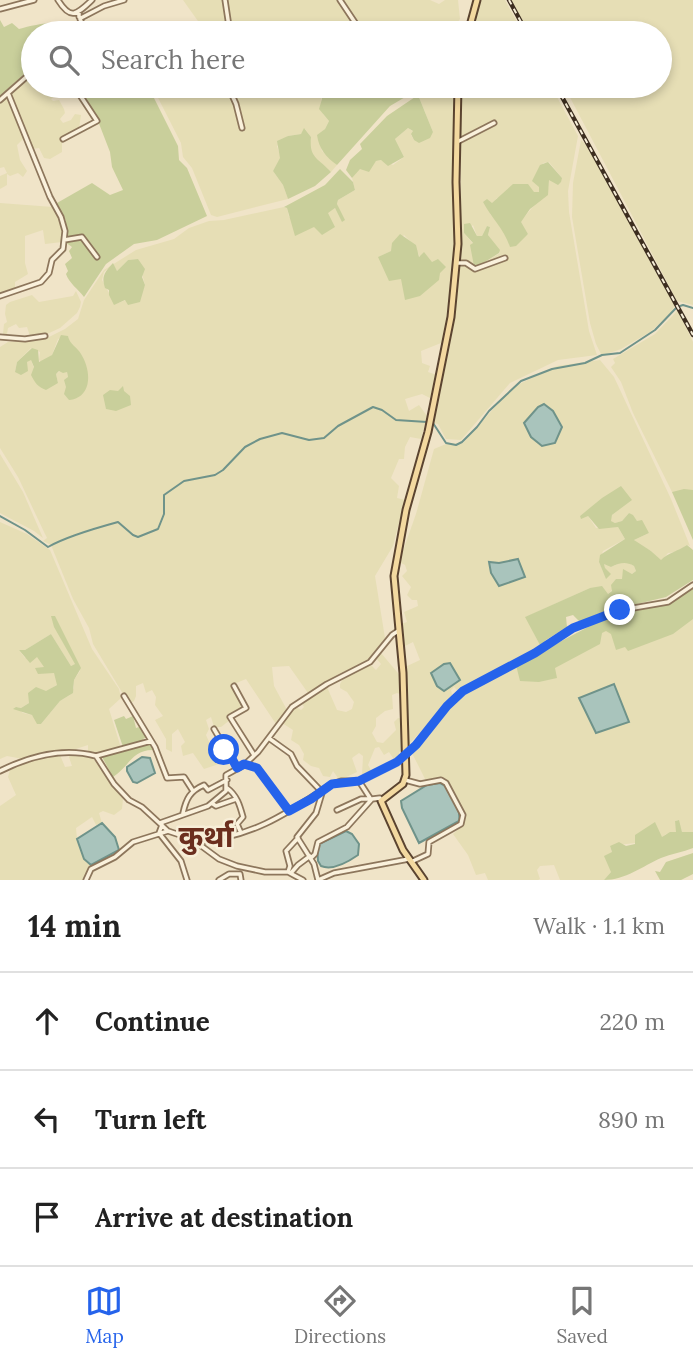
<!DOCTYPE html>
<meta charset="utf-8">
<style>
body{margin:0;font-family:Lora,"Noto Sans Devanagari",serif;background:#f6f6f6;color:#222}
.stop{position:absolute;width:21px;height:21px;margin:-16px;border:5px solid #2563eb;border-radius:50%;background:#fff}
.stop.end{background:#2563eb;border-color:#fff;box-shadow:0 2px 7px #0008}
.list{margin:0;padding:0;list-style:none}
h2{display:flex;justify-content:space-between;align-items:center;height:91px;margin:0;padding:0 28px;font-size:30px}
h2 small{font-size:23px;font-weight:400;color:#767676}
.list li{display:grid;grid-template-columns:46px 1fr auto;gap:21px;align-items:center;box-sizing:border-box;height:98px;padding:0 28px;border-top:2px solid #e0e0e0}
.list b{display:block;font-size:26px;white-space:nowrap}
.list em{font-size:23px;font-style:normal;color:#767676}
.icon{flex:none;width:38px;height:38px;fill:none;stroke:currentColor;stroke-width:2;stroke-linecap:round;stroke-linejoin:round}
.map{position:relative;flex:none;width:693px;height:880px;overflow:hidden}
.search{position:absolute;background:#fff;box-shadow:0 4px 10px #0003;left:21px;right:21px;top:21px;height:77px;display:flex;align-items:center;gap:18px;box-sizing:border-box;padding:0 24px;border-radius:38px;color:#767676;font-size:26px}
.sheet{height:385px;background:#fff}
nav{display:flex;justify-content:space-around;align-items:center;box-sizing:border-box;height:98px;border-top:2px solid #e0e0e0;background:#fff;font-size:19px;color:#767676}
nav a{display:grid;justify-items:center;gap:4px}
nav .on{color:#2563eb}
.map>svg:first-child{display:block}
.farmland{fill:#e6deb5;fill-rule:evenodd}
.green{fill:#c9cf9b}
.water{fill:#a9c4bc;stroke:#6f938a;stroke-width:2}
.lines{fill:none;stroke-linecap:round;stroke-linejoin:round}
.stream{stroke:#6f938a;stroke-width:2}
.minor-casing{stroke:#8d765c;stroke-width:7}
.major-casing{stroke:#5b4430;stroke-width:9}
.minor{stroke:#faf1dc;stroke-width:3.5}
.major{stroke:#f3d9a0;stroke-width:5}
.rail-casing{stroke:#3d2e20;stroke-width:4.5}
.rail{stroke:#f7eed8;stroke-width:2;stroke-dasharray:5;stroke-linecap:butt}
.route{stroke:#2563eb;stroke-width:9}
.labels{text-anchor:middle;dominant-baseline:central;stroke-width:5;stroke-linejoin:round;paint-order:stroke}
.district-label{font-size:30px;font-weight:bold;fill:#6b2e1e;stroke:#f7eed8}
</style>
<div class="map">
<svg width="693" height="880" viewBox="0 0 693 880">
<rect width="100%" height="100%" fill="#f0e4c8"/>
<path class="farmland" d="M 183,0 L 430,0 L 439,4 L 445,0 L 458,0 L 460,19 L 452,30 L 454,33 L 203,33 L 205,31 Z
M 479,0 L 505,0 L 523,33 L 471,33 Z
M 511,0 L 693,0 L 693,305 L 677,301 L 564,86 L 660,86 L 660,33 L 529,33 Z
M 33,74 L 33,86 L 56,86 L 60,90 L 61,92 L 51,99 L 53,101 L 59,100 L 64,109 L 65,113 L 60,119 L 63,123 L 71,120 L 75,114 L 81,115 L 79,128 L 62,140 L 62,152 L 50,159 L 44,158 L 39,148 L 32,149 L 10,94 Z
M 152,86 L 320,86 L 323,114 L 329,121 L 325,129 L 318,135 L 322,151 L 337,165 L 331,172 L 312,155 L 309,148 L 311,137 L 305,129 L 301,134 L 288,136 L 277,146 L 281,158 L 273,171 L 283,185 L 288,199 L 217,217 L 211,215 L 192,168 L 183,157 L 181,143 Z
M 429,86 L 455,86 L 457,235 L 446,341 L 421,351 L 422,363 L 430,366 L 428,372 L 437,375 L 430,398 L 422,394 L 405,399 L 409,411 L 419,405 L 427,416 L 421,439 L 410,437 L 405,447 L 404,459 L 399,459 L 391,478 L 399,486 L 397,498 L 405,500 L 393,546 L 375,576 L 385,638 L 368,660 L 308,693 L 289,666 L 272,667 L 274,686 L 287,710 L 276,724 L 246,679 L 234,684 L 233,687 L 244,708 L 229,716 L 230,720 L 221,727 L 214,727 L 211,717 L 206,720 L 209,729 L 206,735 L 219,764 L 204,769 L 193,753 L 183,756 L 181,746 L 185,742 L 178,729 L 172,734 L 172,752 L 166,749 L 166,739 L 155,720 L 163,716 L 155,705 L 156,697 L 152,690 L 146,693 L 143,683 L 136,686 L 136,696 L 134,701 L 129,704 L 93,644 L 89,628 L 73,599 L 51,545 L 43,541 L 47,538 L 45,534 L 18,477 L 0,448 L 0,347 L 8,342 L 45,339 L 65,329 L 78,319 L 84,300 L 104,270 L 136,250 L 174,239 L 189,228 L 209,221 L 224,220 L 284,207 L 287,208 L 289,217 L 328,212 L 335,208 L 342,221 L 337,204 L 338,200 L 355,190 L 352,178 L 356,170 L 372,166 L 376,161 L 381,160 L 393,165 L 404,157 L 395,139 L 408,128 L 414,132 L 411,135 L 414,140 L 433,132 L 418,95 ZM 404,235 L 414,245 L 420,257 L 432,262 L 379,257 L 391,251 ZM 138,259 L 145,285 L 141,295 L 115,304 L 102,280 L 104,272 L 113,264 L 117,271 L 128,260 ZM 68,336 L 70,343 L 80,353 L 65,385 L 68,377 L 67,372 L 60,371 L 56,374 L 58,383 L 34,368 L 31,360 L 29,360 L 15,372 L 17,362 L 31,348 L 40,352 L 39,360 L 42,363 L 52,355 L 58,339 Z
M 461,86 L 551,86 L 578,136 L 568,191 L 569,212 L 589,331 L 597,355 L 558,360 L 510,383 L 461,440 L 446,439 L 438,424 L 433,423 L 456,299 L 461,234 ZM 549,162 L 562,178 L 549,180 L 548,189 L 520,222 L 528,234 L 524,237 L 500,227 L 498,221 L 490,214 L 489,202 L 492,204 L 497,198 L 539,192 L 543,163 ZM 473,225 L 477,236 L 482,236 L 487,226 L 490,227 L 488,235 L 500,253 L 477,267 L 473,244 L 464,233 Z
M 4,98 L 7,98 L 24,138 L 17,145 L 20,160 L 27,171 L 23,177 L 18,173 L 10,176 L 7,174 L 7,185 L 0,189 L 0,176 L 7,173 L 4,167 L 0,168 L 0,103 Z
M 581,140 L 589,147 L 675,305 L 671,313 L 650,332 L 621,349 L 604,355 L 601,354 L 596,344 L 590,323 L 572,217 L 573,183 Z
M 0,203 L 53,207 L 60,217 L 63,231 L 62,242 L 45,244 L 43,230 L 25,236 L 25,263 L 28,274 L 15,282 L 15,288 L 0,294 Z
M 76,291 L 81,302 L 80,307 L 77,313 L 60,328 L 47,334 L 30,336 L 27,327 L 19,328 L 16,324 L 8,328 L 7,334 L 3,334 L 4,324 L 7,322 L 5,314 L 6,305 L 10,302 L 32,295 L 39,302 L 73,296 Z
M 678,310 L 693,342 L 693,490 L 672,492 L 633,413 L 621,382 L 611,367 L 615,363 L 613,359 L 655,334 Z
M 600,360 L 614,377 L 671,499 L 690,546 L 687,545 L 676,552 L 668,553 L 661,561 L 651,551 L 637,543 L 634,540 L 649,533 L 629,513 L 622,521 L 615,523 L 610,521 L 612,515 L 631,500 L 588,510 L 580,516 L 588,516 L 596,528 L 618,527 L 625,539 L 603,551 L 599,562 L 606,578 L 604,564 L 607,563 L 611,567 L 622,562 L 629,563 L 634,566 L 636,571 L 632,574 L 623,570 L 623,579 L 608,594 L 590,588 L 526,617 L 541,647 L 458,691 L 454,687 L 451,690 L 453,698 L 408,745 L 405,667 L 420,660 L 413,642 L 405,646 L 401,624 L 407,622 L 404,612 L 418,606 L 417,600 L 412,600 L 407,595 L 411,587 L 402,576 L 407,571 L 405,565 L 399,562 L 416,514 L 434,449 L 446,444 L 463,443 L 513,387 L 557,366 ZM 553,411 L 562,425 L 555,443 L 540,445 L 525,427 Z
M 0,454 L 23,492 L 43,538 L 34,531 L 0,513 Z
M 0,522 L 27,534 L 50,550 L 92,649 L 119,689 L 121,698 L 109,709 L 121,748 L 94,754 L 88,752 L 88,745 L 67,752 L 37,754 L 23,759 L 7,756 L 0,759 ZM 59,625 L 80,671 L 74,680 L 74,688 L 70,695 L 60,701 L 41,724 L 32,715 L 23,713 L 16,707 L 21,708 L 58,684 L 54,672 L 49,672 L 37,656 L 25,658 L 19,650 L 25,650 L 51,634 L 71,666 L 76,664 L 61,639 Z
M 693,587 L 693,832 L 685,834 L 682,832 L 678,820 L 675,821 L 677,830 L 676,832 L 666,834 L 662,838 L 655,823 L 637,838 L 635,843 L 610,846 L 612,852 L 611,872 L 604,880 L 560,880 L 554,865 L 540,866 L 537,870 L 540,879 L 538,880 L 488,880 L 485,873 L 476,875 L 468,855 L 453,834 L 462,826 L 465,815 L 450,786 L 440,777 L 426,781 L 412,753 L 436,726 L 445,711 L 479,682 L 549,649 L 609,616 L 669,604 Z
M 381,653 L 403,679 L 403,695 L 397,693 L 392,695 L 393,709 L 385,711 L 376,718 L 376,726 L 372,733 L 377,742 L 383,743 L 396,730 L 394,722 L 398,718 L 404,719 L 405,750 L 399,752 L 399,756 L 395,761 L 389,752 L 384,755 L 379,747 L 375,748 L 368,765 L 372,772 L 362,775 L 363,756 L 359,753 L 352,758 L 357,772 L 342,779 L 338,778 L 333,771 L 330,777 L 323,776 L 319,768 L 311,766 L 303,760 L 304,754 L 299,745 L 291,740 L 293,730 L 282,723 L 295,706 L 301,710 L 304,707 L 301,702 L 327,687 L 337,710 L 346,712 L 352,709 L 354,702 L 347,692 L 340,688 L 340,684 L 343,679 L 370,664 L 376,670 L 381,664 L 376,658 Z
M 68,754 L 91,756 L 123,799 L 122,809 L 114,815 L 103,811 L 99,813 L 102,823 L 96,825 L 92,817 L 76,828 L 77,839 L 84,859 L 91,865 L 84,880 L 0,880 L 0,806 L 16,795 L 8,777 L 10,770 L 41,756 L 60,755 L 65,767 L 72,766 Z"/>
<path class="green" d="M 0,20 L 4,27 L 12,23 L 19,29 C 29,26 43,23 54,23 L 57,33 L 33,33 L 33,66 L 0,96 Z
M 76,86 L 148,86 L 178,146 L 179,160 L 187,168 L 207,216 L 157,240 L 134,244 L 106,264 L 84,297 C 78,289 69,283 66,274 L 68,271 L 65,264 L 72,258 L 69,251 L 72,247 L 65,242 L 66,221 L 57,203 L 92,183 L 110,195 L 123,190 L 112,167 L 110,152 L 98,121 Z
M 320,86 L 424,86 L 390,106 L 337,165 C 326,157 319,149 317,135 L 325,129 L 329,121 L 319,109 L 322,99 Z
M 418,95 L 433,132 L 430,138 L 419,143 L 414,140 L 411,134 L 413,131 L 408,128 L 395,139 L 404,157 L 388,166 L 381,160 L 376,161 L 369,172 L 360,169 L 352,178 L 346,170 L 350,160 L 362,149 L 360,144 L 387,116 Z
M 304,128 L 311,137 C 309,158 317,157 331,172 L 315,186 L 288,199 L 283,185 L 273,171 L 280,158 L 277,141 L 288,136 L 301,134 Z
M 548,162 L 562,178 L 561,182 L 558,185 L 549,180 L 548,195 L 530,209 L 521,222 L 528,234 L 516,246 L 510,247 C 503,227 492,219 483,202 L 487,199 L 492,203 L 513,184 L 528,184 L 534,192 L 539,192 L 539,187 L 532,181 L 540,165 Z
M 340,169 L 353,182 L 355,190 L 338,200 L 337,204 L 345,220 L 342,222 L 335,208 L 328,213 L 335,227 L 322,235 L 314,227 L 295,236 L 287,208 L 284,207 L 325,185 Z
M 470,223 L 477,236 L 482,236 L 487,226 L 490,227 L 488,235 L 500,250 L 499,253 L 477,267 L 474,266 L 470,245 L 473,243 L 464,233 L 464,224 Z
M 400,234 L 416,245 L 419,257 L 424,252 L 432,262 L 438,259 L 446,267 L 440,273 L 439,280 L 420,296 L 405,300 L 401,279 L 389,281 L 378,257 L 391,251 L 392,243 Z
M 138,259 L 145,269 L 142,277 L 145,285 L 140,302 L 128,305 L 125,300 L 114,305 L 109,295 L 109,290 L 105,288 C 101,276 105,272 113,263 L 117,271 L 128,260 Z
M 61,335 L 68,336 C 70,345 77,347 81,354 C 92,371 92,398 69,400 L 64,394 L 66,387 L 64,380 L 68,377 L 67,372 L 63,373 L 59,371 L 56,374 L 58,383 L 46,390 C 38,387 35,383 31,375 L 34,367 L 31,360 L 27,362 L 28,371 L 21,375 L 15,372 L 17,362 L 32,348 L 38,350 L 39,362 L 52,355 Z
M 123,386 L 124,391 L 130,396 L 131,405 L 116,411 L 106,409 L 103,395 L 110,390 L 118,391 Z
M 621,486 L 632,500 L 612,515 L 611,521 L 615,523 L 622,521 L 629,513 L 633,515 L 637,521 L 642,520 L 649,533 L 634,540 L 651,551 L 661,560 C 668,553 678,551 687,545 L 693,550 L 693,580 L 666,597 L 612,610 L 580,622 L 573,615 L 566,617 L 567,627 L 546,640 L 541,647 L 525,617 L 590,588 L 602,586 L 608,594 L 612,591 L 611,585 L 616,579 L 622,579 L 623,569 L 632,574 L 636,571 L 634,566 C 625,561 620,563 611,567 L 604,564 L 605,568 L 611,574 L 606,579 L 599,562 L 600,555 L 625,539 L 618,527 L 599,529 L 588,516 L 581,519 L 580,516 L 602,498 Z
M 684,489 L 693,490 L 693,540 L 672,492 Z
M 693,587 L 693,619 L 673,634 L 628,651 L 625,647 L 616,650 L 611,634 L 606,631 L 602,633 L 600,644 L 555,668 L 557,678 L 539,682 L 520,681 L 516,665 L 609,616 L 669,604 Z
M 51,616 L 55,616 L 81,668 L 74,680 L 73,693 L 60,701 L 41,724 L 37,724 L 32,715 L 13,709 L 16,707 L 21,708 L 29,703 L 28,693 L 36,687 L 46,691 L 57,685 L 54,673 L 38,674 L 35,668 L 44,667 L 37,657 L 30,663 L 19,650 L 25,650 L 51,634 L 71,666 L 75,664 L 54,627 Z
M 124,716 L 126,719 L 133,716 L 136,728 L 142,726 L 147,737 L 143,739 L 144,742 L 123,747 L 114,720 Z
M 147,744 L 152,745 L 154,750 C 132,749 129,767 113,777 L 101,755 Z
M 679,820 L 682,832 L 693,832 L 693,848 C 683,852 671,854 661,858 C 643,866 625,880 604,880 L 611,872 L 604,856 L 612,852 L 610,846 L 619,842 L 626,846 L 635,844 L 635,835 L 655,822 L 662,837 L 670,832 L 676,832 L 675,821 Z
M 693,853 L 693,874 L 681,880 L 660,880 L 655,871 L 660,872 L 666,862 Z"/>
<path class="water" d="M 544,404 L 553,411 L 562,427 L 555,443 L 542,446 L 531,437 L 524,423 L 538,407 Z
M 518,559 L 525,577 L 499,586 L 491,573 L 489,562 L 499,563 Z
M 450,663 L 460,680 L 444,691 L 437,686 L 431,673 L 444,664 Z
M 614,684 L 629,722 L 596,733 L 579,698 Z
M 142,757 L 150,758 L 155,773 L 137,783 L 133,782 L 127,771 L 127,767 Z
M 440,783 C 451,787 461,809 459,821 L 419,843 L 402,808 L 401,801 L 427,785 Z
M 102,823 L 115,837 L 119,850 L 91,865 L 84,859 L 77,839 Z
M 346,831 L 352,834 L 359,844 L 358,855 C 348,862 333,871 321,866 L 318,861 L 317,845 Z"/>
<g class="lines">
<path class="stream" d="M 433,423 L 446,443 L 456,445 L 462,442 L 477,427 L 489,411 L 521,381 L 552,369 L 585,363 L 602,355 L 620,353 L 655,330 L 677,307 L 683,305 L 693,308
M 0,516 L 25,530 L 48,547 C 67,536 96,528 118,522 L 133,535 L 138,537 L 158,529 L 164,514 L 164,495 L 184,481 L 215,475 L 223,470 L 245,447 L 260,439 L 282,433 L 309,440 L 324,438 L 338,426 L 373,407 L 382,410 L 396,420 L 427,422"/>
<g class="minor-casing">
<path id="minor" d="M 58,0 C 71,21 77,14 92,0
M 225,0 L 230,33
M 340,0 L 362,33
M 0,9 L 34,0
M 79,13 L 79,17 L 81,18 L 104,6 L 124,0
M 78,33 L 84,28 L 80,19
M 218,33 L 226,33
M 228,86 L 236,104 L 242,128
M 0,100 L 33,71
M 63,139 L 97,121 L 74,86
M 457,142 L 494,123
M 64,240 L 82,237 L 97,257
M 457,263 L 466,263 L 475,269 L 505,258
M 0,296 L 41,282 L 49,273 L 52,260 L 63,249 L 65,231 L 61,217 L 50,197 L 8,93
M 0,337 L 25,339 L 45,336
M 234,686 L 246,708 L 230,717 L 254,755
M 124,696 L 155,747 L 167,778 L 184,777 L 193,791
M 214,729 L 237,768
M 270,739 L 291,754 L 297,766 L 321,791
M 96,756 L 151,741
M 244,764 L 257,768 L 289,811
M 0,771 C 30,756 63,747 96,756 L 114,784 L 129,800 L 142,807 L 168,831
M 405,780 L 420,784 L 441,780 L 446,783 L 463,815 L 461,824 L 429,842 L 428,854 L 413,861
M 359,781 L 370,798
M 227,788 C 237,795 240,806 243,817 L 237,824 L 241,833
M 213,804 L 216,806 L 236,799
M 337,810 L 361,799 L 373,799
M 183,813 C 186,799 190,791 204,785 L 208,790 L 227,780
M 160,823 L 208,806 L 226,791 L 226,775 L 244,765 L 258,752 L 292,707 L 327,684 L 370,662 L 392,635 L 398,631
M 162,825 L 159,833 L 181,861 L 187,880
M 196,842 C 253,837 286,814 332,784 L 341,781 L 359,781 L 397,762 L 416,745 L 447,706 L 463,691 L 535,653 L 569,630 L 616,611 L 668,602 L 693,585
M 312,857 L 315,854 L 318,842 L 347,827 L 372,799 L 380,798 L 381,801
M 288,872 L 290,866 L 286,851 L 298,838
M 291,873 L 298,865 L 310,856
M 86,880 L 91,869 L 115,857 L 133,842 L 168,831 L 192,839 L 219,859 L 237,866 L 265,872 L 288,872 L 303,880
M 219,880 L 229,874 L 240,874 L 241,880
M 318,880 L 314,864 L 297,837 L 316,813 L 322,793
M 318,880 L 334,873 L 409,859"/>
</g>
<g class="major-casing">
<path id="major" d="M 468,33 L 477,0
M 424,880 L 403,850 L 381,801 L 403,784 L 406,775 L 403,673 L 394,576 L 406,510 L 428,432 L 451,317 L 458,244 L 456,182 L 458,86"/>
</g>
<use href="#minor" class="minor"/>
<use href="#major" class="major"/>
<g class="rail-casing">
<path id="rail" d="M 509,0 L 527,33
M 556,86 L 693,335"/>
</g>
<use href="#rail" class="rail"/>
</g>
<g class="lines">
<path class="route" d="M 224,750 L 229,753 L 237,768 L 244,764 L 257,768 L 289,811 L 311,799 L 332,784 L 359,781 L 397,762 L 416,745 L 447,706 L 463,691 L 535,653 L 573,628 L 620,610"/>
</g>
<g class="labels">
<g class="district-label">
<text x="206" y="836">कुर्था</text>
</g>
</g>
</svg>
<div class="stop" style="left:224px;top:750px"></div>
<div class="stop end" style="left:620px;top:610px"></div>
<div class="search"><svg class="icon" aria-label="search" viewBox="0 0 24 24"><circle cx="10" cy="10" r="6"/><path d="M15 15l6 6"/></svg>Search here</div>
</div>
<section class="sheet">
<h2>14 min<small>Walk · 1.1 km</small></h2>
<ul class="list">
<li><svg class="icon" aria-label="ahead" viewBox="0 0 24 24"><path d="M12 20V5M6 11l6-6 6 6"/></svg><div><b>Continue</b></div><em>220 m</em></li>
<li><svg class="icon" aria-label="left" viewBox="0 0 24 24"><path d="M17 20v-9H6M10 6l-5 5 5 5"/></svg><div><b>Turn left</b></div><em>890 m</em></li>
<li><svg class="icon" aria-label="arrive" viewBox="0 0 24 24"><path d="M6 21V4h12l-3 4 3 4H6"/></svg><div><b>Arrive at destination</b></div></li>
</ul>
</section>
<nav>
<a class="on"><svg class="icon" aria-label="map" viewBox="0 0 24 24"><path d="M3 6l6-2 6 2 6-2v14l-6 2-6-2-6 2zM9 4v14M15 6v14"/></svg>Map</a>
<a><svg class="icon" aria-label="directions" viewBox="0 0 24 24"><path d="M12 3l9 9-9 9-9-9zM9 14v-3h6M13 9l2 2-2 2"/></svg>Directions</a>
<a><svg class="icon" aria-label="saved" viewBox="0 0 24 24"><path d="M7 4h10v16l-5-4-5 4z"/></svg>Saved</a>
</nav>
